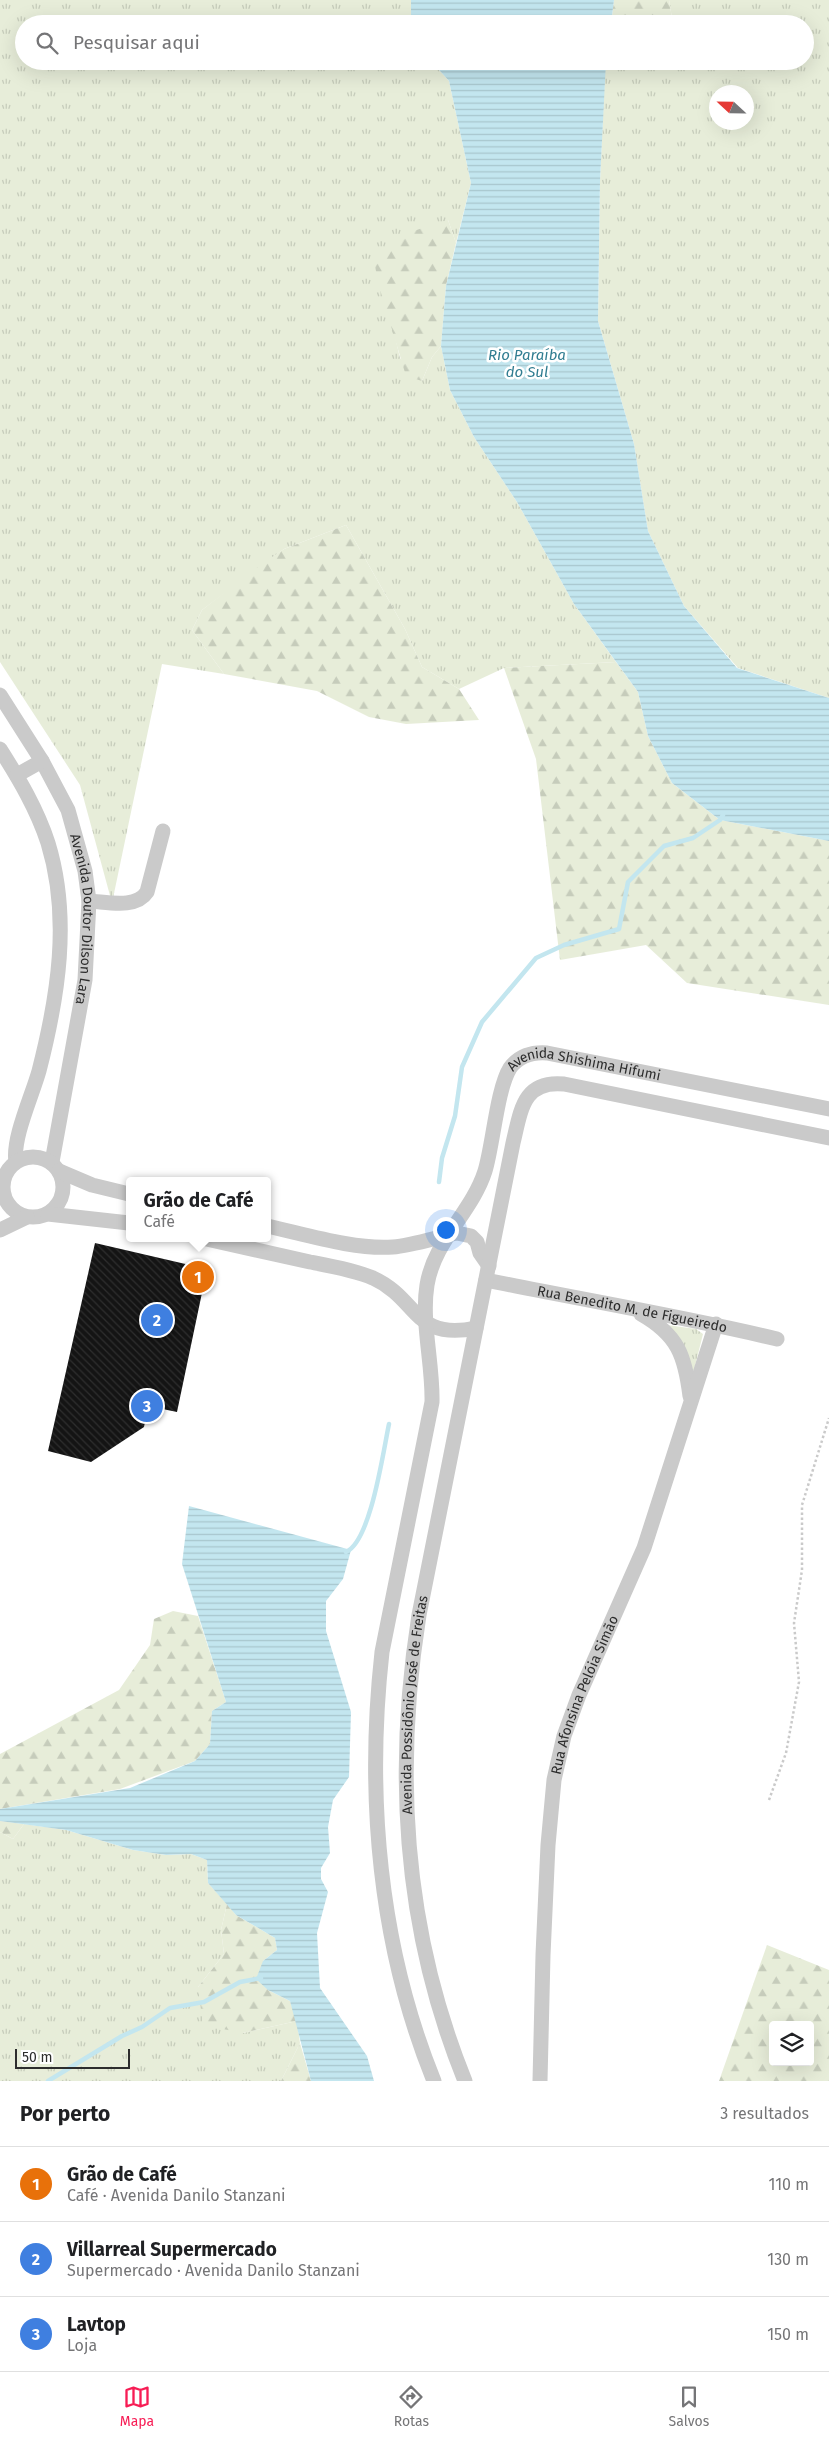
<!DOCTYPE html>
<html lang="pt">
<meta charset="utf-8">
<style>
body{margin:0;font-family:"Fira Sans",sans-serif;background:#f2f2f2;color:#202124}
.controls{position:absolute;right:15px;bottom:15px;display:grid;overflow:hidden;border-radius:5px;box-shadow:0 5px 20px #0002}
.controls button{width:45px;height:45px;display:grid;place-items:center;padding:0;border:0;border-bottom:1px solid #e0e0e0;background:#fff;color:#202124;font:25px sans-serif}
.compass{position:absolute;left:709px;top:85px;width:45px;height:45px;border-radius:50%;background:#fff;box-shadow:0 5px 20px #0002;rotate:292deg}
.scale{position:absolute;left:15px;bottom:12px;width:115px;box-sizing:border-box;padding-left:5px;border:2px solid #2d2d2d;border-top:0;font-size:14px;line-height:18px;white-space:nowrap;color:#2d2d2d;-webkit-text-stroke:4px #fff;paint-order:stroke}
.you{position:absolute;left:445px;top:1229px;width:18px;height:18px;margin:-12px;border:4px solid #fff;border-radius:50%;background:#1a73e8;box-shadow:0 0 0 8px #1a73e833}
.badge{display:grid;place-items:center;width:32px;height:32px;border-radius:50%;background:#f71d55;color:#fff;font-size:16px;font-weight:700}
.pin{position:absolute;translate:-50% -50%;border:2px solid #fff;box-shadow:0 1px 5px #0006}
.popup{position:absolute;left:126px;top:1177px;width:145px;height:65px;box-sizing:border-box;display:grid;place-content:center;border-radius:5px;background:#fff;filter:drop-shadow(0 1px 4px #0005);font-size:16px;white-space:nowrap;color:#757577}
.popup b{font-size:19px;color:#202124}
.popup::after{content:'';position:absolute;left:50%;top:100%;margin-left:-10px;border:10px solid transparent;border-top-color:#fff}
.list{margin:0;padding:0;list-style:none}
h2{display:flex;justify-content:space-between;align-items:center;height:65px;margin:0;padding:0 20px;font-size:21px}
h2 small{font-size:16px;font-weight:400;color:#757577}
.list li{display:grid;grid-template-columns:32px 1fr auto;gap:15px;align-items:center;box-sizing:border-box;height:75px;padding:0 20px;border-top:1px solid #e0e0e0}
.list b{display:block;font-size:19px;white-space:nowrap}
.list p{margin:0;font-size:16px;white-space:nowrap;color:#757577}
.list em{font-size:16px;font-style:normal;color:#757577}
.icon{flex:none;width:28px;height:28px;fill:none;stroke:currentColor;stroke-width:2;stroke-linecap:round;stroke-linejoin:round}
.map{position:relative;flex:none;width:829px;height:2081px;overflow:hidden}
.search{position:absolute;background:#fff;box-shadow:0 5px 20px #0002;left:15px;right:15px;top:15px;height:55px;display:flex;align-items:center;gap:12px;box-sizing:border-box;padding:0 18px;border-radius:28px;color:#757577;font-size:19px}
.sheet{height:290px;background:#fff}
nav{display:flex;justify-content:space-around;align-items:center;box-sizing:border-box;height:70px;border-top:1px solid #e0e0e0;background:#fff;font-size:14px;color:#757577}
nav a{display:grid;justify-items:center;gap:2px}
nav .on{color:#f71d55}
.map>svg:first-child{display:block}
.grass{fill:url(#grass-tufts);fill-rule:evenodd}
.forest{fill:url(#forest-firs);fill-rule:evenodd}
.water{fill:url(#water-rules)}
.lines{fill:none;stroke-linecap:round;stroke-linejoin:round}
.stream{stroke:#c3e6ef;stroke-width:4.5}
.building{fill:url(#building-back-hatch)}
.path{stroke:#cacaca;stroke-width:2.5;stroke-dasharray:2.5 2.5;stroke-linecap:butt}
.minor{stroke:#cacaca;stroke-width:15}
.labels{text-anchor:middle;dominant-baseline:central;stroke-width:5;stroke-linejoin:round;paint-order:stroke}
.street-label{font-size:14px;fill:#2d2d2d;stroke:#fff}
.water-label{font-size:15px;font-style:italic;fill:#317d91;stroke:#fff}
</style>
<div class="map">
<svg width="829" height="2081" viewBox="0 0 829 2081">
<defs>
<pattern id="grass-tufts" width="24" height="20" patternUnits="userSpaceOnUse" patternTransform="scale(1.25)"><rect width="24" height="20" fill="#e7edd9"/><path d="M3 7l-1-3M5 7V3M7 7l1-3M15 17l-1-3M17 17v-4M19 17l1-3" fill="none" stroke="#c6ccbb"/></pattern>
<pattern id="forest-firs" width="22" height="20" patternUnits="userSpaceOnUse" patternTransform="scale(1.25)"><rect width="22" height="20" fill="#e7edd9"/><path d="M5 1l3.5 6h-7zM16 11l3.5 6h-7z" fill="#c6ccbb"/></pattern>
<pattern id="water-rules" width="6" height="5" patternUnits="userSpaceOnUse" patternTransform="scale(1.25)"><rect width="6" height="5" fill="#c3e6ef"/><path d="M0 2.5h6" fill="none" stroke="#a8c6cd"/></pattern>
<pattern id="building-back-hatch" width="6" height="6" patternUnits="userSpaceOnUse" patternTransform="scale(1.25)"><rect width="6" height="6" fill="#141414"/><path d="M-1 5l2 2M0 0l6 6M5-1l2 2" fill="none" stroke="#2e2e2e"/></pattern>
</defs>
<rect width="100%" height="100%" fill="#fff"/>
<path class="grass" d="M 0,0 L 411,0 L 411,24 L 24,24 L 24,61 L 431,61 L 449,81 L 471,183 L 456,243 L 448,220 L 393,328 L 400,358 L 422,381 L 432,357 L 441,346 L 450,390 L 474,437 L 517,502 L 574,604 L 616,662 L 504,668 L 459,689 L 422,667 L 405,629 L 346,525 L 284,549 L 202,610 L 192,630 L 224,674 L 162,664 L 112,903 L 80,785 L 0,662 Z
M 669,0 L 829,0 L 829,698 L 738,668 L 684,606 L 648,531 L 634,444 L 598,321 L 600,181 L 605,70 L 681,70 L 680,61 L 805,61 L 805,24 L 673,24 ZM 716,92 L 746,92 L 746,122 L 716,122 Z
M 667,1325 L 696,1329 L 703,1334 L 694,1370 L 692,1371 Z
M 24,1824 L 66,1830 L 133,1850 L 166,1855 L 191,1854 L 207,1860 L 208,1883 L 227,1904 L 221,1930 L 224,1954 L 198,1987 L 243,2033 L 297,2021 L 300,2043 L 281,2081 L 0,2081 L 0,1832 L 13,1839 Z"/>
<path class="forest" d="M 614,0 L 669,0 L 673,24 L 611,24 Z
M 606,61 L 680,61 L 681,70 L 605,70 Z
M 448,220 L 456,243 L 446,286 L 441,346 L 432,357 L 422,381 L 406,376 L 379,286 L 373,256 L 407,233 Z
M 346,525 L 405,629 L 422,667 L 459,689 L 479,720 L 406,724 L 369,717 L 317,691 L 224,674 L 192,630 L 202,610 L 252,571 L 284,549 Z
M 616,662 L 638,692 L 648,736 L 672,783 L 720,820 L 829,841 L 829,1005 L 687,983 L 646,945 L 560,960 L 536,759 L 504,668 Z
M 173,1611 L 198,1616 L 226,1702 L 212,1711 L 210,1744 L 195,1761 L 120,1789 L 0,1809 L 0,1754 L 119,1690 L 150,1645 L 154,1619 Z
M 0,1821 L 24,1824 L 13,1839 L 0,1832 Z
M 227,1904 L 236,1915 L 275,1938 L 277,1950 L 263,1961 L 268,1990 L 290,2001 L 297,2021 L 243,2033 L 203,2025 L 198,1987 L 224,1954 L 221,1930 Z
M 767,1945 L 829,1970 L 829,2081 L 719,2081 ZM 773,2025 L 810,2025 L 810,2062 L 773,2062 Z
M 300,2043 L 311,2081 L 281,2081 Z"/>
<path class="water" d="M 411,0 L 614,0 L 611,24 L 411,24 Z
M 431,61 L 606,61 L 600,181 L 598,321 L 634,444 L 648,531 L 684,606 L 737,668 L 829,698 L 829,841 L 720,820 L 672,783 L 648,736 L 638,692 L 574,604 L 517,502 L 474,437 L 450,390 L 441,346 L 446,286 L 471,183 L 449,81 Z
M 189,1506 L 351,1550 L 343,1579 L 326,1601 L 326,1631 L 351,1712 L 349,1777 L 333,1800 L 328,1827 L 330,1853 L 321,1868 L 321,1879 L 328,1892 L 317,1933 L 320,1988 L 367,2056 L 374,2081 L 311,2081 L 290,2001 L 268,1990 L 256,1979 L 263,1961 L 277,1950 L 275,1938 L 236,1915 L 208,1883 L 207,1860 L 191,1854 L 166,1855 L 133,1850 L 66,1830 L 0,1821 L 0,1809 L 130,1788 L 195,1761 L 210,1744 L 212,1711 L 226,1702 L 182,1564 Z"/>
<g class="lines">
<path class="stream" d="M 439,1182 L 442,1158 L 455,1116 L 462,1067 L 482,1022 L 536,958 L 564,945 L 619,929 L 628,882 L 664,846 L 693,838 L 720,820 L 723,815
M 346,1552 C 371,1541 383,1452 389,1424
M 48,2081 L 122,2036 L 142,2027 L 170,2008 L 204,2002 L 240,1982 L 261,1978"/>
</g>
<path class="building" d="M 95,1243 L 207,1269 L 177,1412 L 148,1406 L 144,1427 L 91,1462 L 48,1451 Z"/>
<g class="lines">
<path class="path" d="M 769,1800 L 786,1753 L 799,1682 L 794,1623 L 802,1570 L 802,1505 L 829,1418"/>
<g class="minor">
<path id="s1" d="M 0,695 L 42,761 L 68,810 L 85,871 L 89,901 L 85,980 L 52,1162"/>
<path d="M 0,749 C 19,779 37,809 48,843 C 71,918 58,997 39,1071 C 32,1096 12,1139 16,1162"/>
<path d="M 17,775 L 42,761"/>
<path d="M 89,901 C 108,902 136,909 147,892 L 163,831"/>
<circle cx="33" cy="1187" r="30"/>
<path d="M 59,1171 L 92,1185 L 129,1194"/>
<path d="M 48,1214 L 129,1223"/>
<path d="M 267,1226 C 304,1234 355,1250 393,1247 C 411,1246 438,1237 457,1233 L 471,1236 L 477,1242 L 480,1253 L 489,1266"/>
<path d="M 0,1230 L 27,1217"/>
<path d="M 202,1238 C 238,1246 274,1254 310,1262 C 331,1266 354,1270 373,1278 C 419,1299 413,1341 476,1328"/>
<path id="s2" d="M 486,1280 C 583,1300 681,1316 777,1339"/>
<path d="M 641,1314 C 678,1335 685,1356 690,1396"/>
<path id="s3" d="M 434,2081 C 379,1946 366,1796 382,1652 L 432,1402 C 433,1364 421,1322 427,1285 C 434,1241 472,1212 485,1171 C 493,1145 497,1089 510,1068 C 519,1056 533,1052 547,1053 L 829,1109"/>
<path id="s4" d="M 465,2081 C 404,1931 394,1773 419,1615 L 513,1143 C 521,1110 523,1080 564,1084 L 829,1138"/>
<path id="s5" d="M 540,2081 L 543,1955 L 548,1845 L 554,1780 L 564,1736 L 579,1695 L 644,1548 L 716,1324"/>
</g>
</g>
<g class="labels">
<g class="street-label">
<text stroke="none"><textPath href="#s1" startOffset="245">Avenida Doutor Dilson Lara</textPath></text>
<text stroke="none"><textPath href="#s3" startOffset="1122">Avenida Shishima Hifumi</textPath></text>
<text stroke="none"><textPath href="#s2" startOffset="149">Rua Benedito M. de Figueiredo</textPath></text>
<text stroke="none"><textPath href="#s5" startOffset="392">Rua Afonsina Pelóia Simão</textPath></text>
<text stroke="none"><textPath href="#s4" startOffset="384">Avenida Possidônio José de Freitas</textPath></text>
</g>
<g class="water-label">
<text x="527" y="355">Rio Paraíba<tspan x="527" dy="17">do Sul</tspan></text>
</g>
</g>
</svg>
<div class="controls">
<button><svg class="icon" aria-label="layers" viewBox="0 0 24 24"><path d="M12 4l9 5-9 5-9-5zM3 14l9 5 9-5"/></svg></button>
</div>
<svg class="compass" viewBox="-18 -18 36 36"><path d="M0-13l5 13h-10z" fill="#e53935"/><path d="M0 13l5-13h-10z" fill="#757577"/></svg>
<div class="scale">50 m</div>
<div class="you"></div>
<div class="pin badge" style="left:198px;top:1277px;background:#e8710a">1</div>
<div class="popup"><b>Grão de Café</b>Café</div>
<div class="pin badge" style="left:157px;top:1320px;background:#3f7fe0">2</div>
<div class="pin badge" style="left:147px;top:1406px;background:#3f7fe0">3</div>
<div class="search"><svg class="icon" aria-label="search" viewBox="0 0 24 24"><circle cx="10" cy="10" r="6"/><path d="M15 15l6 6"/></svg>Pesquisar aqui</div>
</div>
<section class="sheet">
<h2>Por perto<small>3 resultados</small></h2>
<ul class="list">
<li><span class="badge" style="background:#e8710a">1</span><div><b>Grão de Café</b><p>Café · Avenida Danilo Stanzani</p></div><em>110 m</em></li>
<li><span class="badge" style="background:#3f7fe0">2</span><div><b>Villarreal Supermercado</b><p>Supermercado · Avenida Danilo Stanzani</p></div><em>130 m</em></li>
<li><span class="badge" style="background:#3f7fe0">3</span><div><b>Lavtop</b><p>Loja</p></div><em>150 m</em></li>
</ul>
</section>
<nav>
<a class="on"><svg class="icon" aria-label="map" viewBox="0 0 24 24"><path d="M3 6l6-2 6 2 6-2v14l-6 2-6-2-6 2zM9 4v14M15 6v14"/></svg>Mapa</a>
<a><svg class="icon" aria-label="directions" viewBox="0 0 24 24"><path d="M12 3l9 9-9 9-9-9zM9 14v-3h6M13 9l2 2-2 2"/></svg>Rotas</a>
<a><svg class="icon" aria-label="saved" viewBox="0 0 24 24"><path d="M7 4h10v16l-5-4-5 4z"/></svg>Salvos</a>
</nav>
